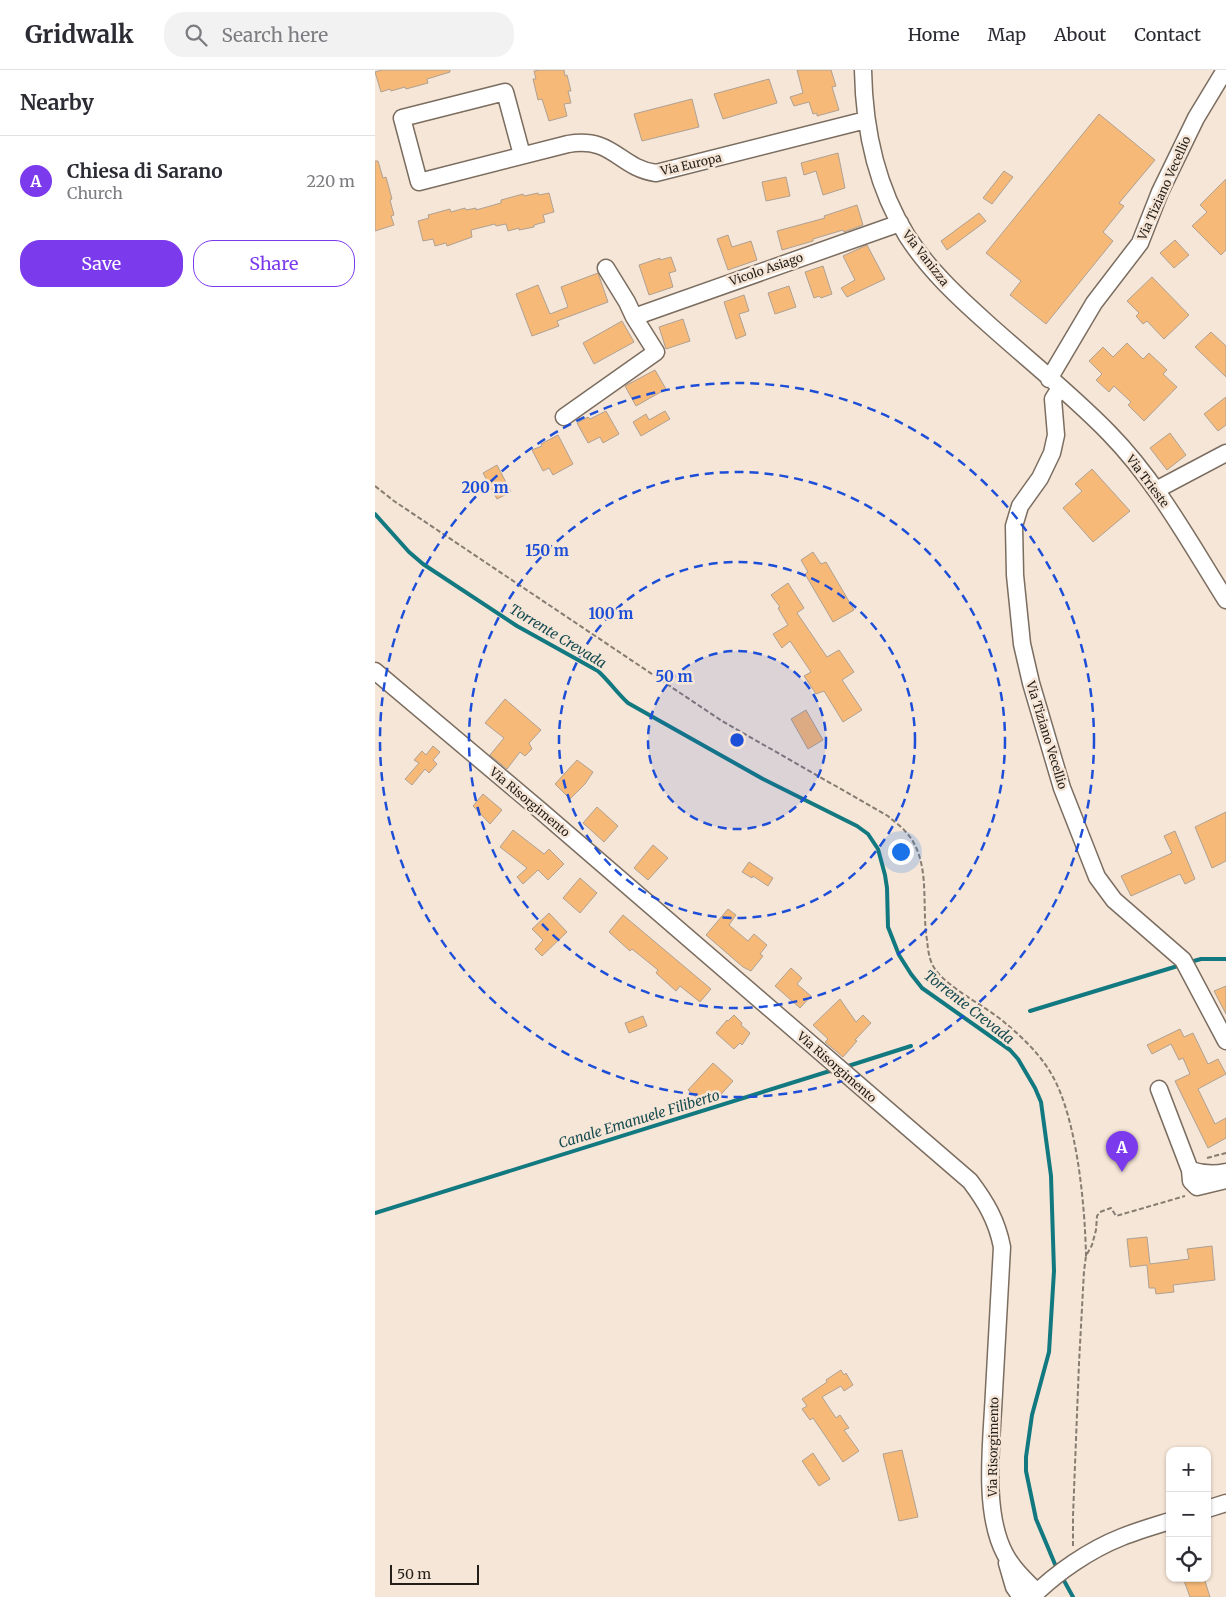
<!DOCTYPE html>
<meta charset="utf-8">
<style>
body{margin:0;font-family:Merriweather,serif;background:#f2f2f3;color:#2b2b33}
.controls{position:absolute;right:15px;bottom:15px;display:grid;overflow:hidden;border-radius:10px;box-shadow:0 1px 4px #0004}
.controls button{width:45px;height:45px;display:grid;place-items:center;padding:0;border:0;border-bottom:1px solid #e1e1e2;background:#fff;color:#2b2b33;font:25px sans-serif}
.scale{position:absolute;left:15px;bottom:12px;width:89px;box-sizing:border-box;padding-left:5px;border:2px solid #231e18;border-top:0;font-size:14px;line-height:18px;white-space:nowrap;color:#231e18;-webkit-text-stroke:4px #f6e6d7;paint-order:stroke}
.you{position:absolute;left:525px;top:781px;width:18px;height:18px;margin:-12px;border:4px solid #fff;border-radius:50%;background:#1a73e8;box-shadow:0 0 0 8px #1a73e833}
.badge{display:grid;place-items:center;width:32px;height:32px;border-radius:50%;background:#7c3aed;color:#fff;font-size:16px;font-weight:700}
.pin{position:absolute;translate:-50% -41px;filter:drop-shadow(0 1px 2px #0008)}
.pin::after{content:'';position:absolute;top:26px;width:18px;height:15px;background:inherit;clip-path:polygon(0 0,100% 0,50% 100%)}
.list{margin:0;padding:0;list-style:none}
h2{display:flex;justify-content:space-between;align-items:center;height:65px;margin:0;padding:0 20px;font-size:21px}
h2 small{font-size:16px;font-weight:400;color:#7c7c81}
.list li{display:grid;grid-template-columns:32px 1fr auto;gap:15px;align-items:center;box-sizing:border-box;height:90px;padding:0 20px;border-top:1px solid #e1e1e2}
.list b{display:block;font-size:19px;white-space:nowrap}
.list p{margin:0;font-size:16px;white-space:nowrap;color:#7c7c81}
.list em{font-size:16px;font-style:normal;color:#7c7c81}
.actions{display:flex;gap:10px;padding:15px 20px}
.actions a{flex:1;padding:11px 0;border:1px solid #7c3aed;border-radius:20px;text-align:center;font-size:18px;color:#7c3aed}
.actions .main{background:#7c3aed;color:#fff}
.icon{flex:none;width:28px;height:28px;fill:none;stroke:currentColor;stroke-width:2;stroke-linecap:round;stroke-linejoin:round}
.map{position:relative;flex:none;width:851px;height:1527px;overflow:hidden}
header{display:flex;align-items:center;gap:30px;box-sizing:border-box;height:70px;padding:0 25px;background:#fff;border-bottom:1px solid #e1e1e2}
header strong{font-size:24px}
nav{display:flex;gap:28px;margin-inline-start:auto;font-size:18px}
.search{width:350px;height:45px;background:#f2f2f3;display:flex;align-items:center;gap:12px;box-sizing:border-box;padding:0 18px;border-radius:20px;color:#7c7c81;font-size:19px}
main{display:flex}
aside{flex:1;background:#fff}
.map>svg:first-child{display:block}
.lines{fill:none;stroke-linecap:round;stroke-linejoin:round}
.stream{stroke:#127981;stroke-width:4}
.building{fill:#f6b978;stroke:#afa193}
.minor-casing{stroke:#7b6d60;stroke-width:19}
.path{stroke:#867c72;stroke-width:2;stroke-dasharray:5 2.5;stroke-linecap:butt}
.minor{stroke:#fff;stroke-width:16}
.ring{fill:none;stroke:#1d4ed8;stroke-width:2.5;stroke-dasharray:9 6}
.labels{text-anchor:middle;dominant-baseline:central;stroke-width:5;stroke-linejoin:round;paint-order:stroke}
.street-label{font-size:12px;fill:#231e18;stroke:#f6e6d7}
.water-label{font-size:14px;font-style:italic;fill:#164b51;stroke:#f6e6d7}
.centre{fill:#1d4ed8;stroke:#f6e6d7;stroke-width:2.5}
.ring-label{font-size:15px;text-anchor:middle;font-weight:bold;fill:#1d4ed8;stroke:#f6e6d7;stroke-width:5;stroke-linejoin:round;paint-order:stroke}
</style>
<header>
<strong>Gridwalk</strong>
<div class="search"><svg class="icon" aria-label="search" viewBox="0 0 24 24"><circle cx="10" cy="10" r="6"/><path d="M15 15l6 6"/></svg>Search here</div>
<nav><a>Home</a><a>Map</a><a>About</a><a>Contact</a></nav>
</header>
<main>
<aside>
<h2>Nearby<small></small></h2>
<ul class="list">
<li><span class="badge">A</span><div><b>Chiesa di Sarano</b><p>Church</p></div><em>220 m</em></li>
</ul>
<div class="actions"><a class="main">Save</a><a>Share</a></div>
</aside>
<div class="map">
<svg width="851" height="1527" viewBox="0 0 851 1527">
<rect width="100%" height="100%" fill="#f6e6d7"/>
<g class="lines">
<path class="stream" d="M 0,444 L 34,482 L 48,494 L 142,556 L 223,601 C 234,611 242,623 253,633 L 388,709 L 482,756 L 493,764 L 503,779 L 510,805 L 512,818 L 513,857 L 524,885 L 536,904 L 547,918 L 635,980 L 643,989 L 660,1018 L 666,1032 L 676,1106 L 679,1201 L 674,1282 L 657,1345 L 651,1387 L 651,1401 L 661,1449 L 682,1499
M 815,892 L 826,889 L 851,889
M 655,941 L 806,895
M 470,997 L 536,976
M 0,1143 L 458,1000
M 687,1507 L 698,1527"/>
</g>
<path class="building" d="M 7,0 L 75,0 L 75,2 L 52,9 L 53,13 L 31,19 L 30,17 L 16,21 L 15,19 L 6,22 L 0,2 Z
M 165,0 L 189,0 L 190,6 L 192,5 L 196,21 L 193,21 L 196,33 L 189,34 L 192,46 L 174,51 L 167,29 L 163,30 L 158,9 L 161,9 L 159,1 Z
M 422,0 L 456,0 L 461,16 L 457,17 L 464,40 L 442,46 L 442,43 L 438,44 L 434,32 L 419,36 L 415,27 L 428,23 Z
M 394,9 L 402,33 L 348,49 L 339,24 Z
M 317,29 L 324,57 L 267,71 L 259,44 Z
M 724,44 L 780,90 L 744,133 L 749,136 L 728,162 L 738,171 L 671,254 L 635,225 L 646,211 L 611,183 Z
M 463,83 L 470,118 L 448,125 L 441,101 L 429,105 L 426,93 Z
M 0,91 L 3,91 L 8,108 L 11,107 L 17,129 L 15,130 L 19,145 L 16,146 L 19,155 L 0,161 Z
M 629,101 L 638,107 L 617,134 L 608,128 Z
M 411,107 L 415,126 L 391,131 L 387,112 Z
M 851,109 L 851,180 L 846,185 L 817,156 L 832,142 L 825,135 Z
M 163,123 L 164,125 L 174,123 L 179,142 L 168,145 L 170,152 L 159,155 L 159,157 L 144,160 L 144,158 L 133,161 L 131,154 L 121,156 L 120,154 L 96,160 L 97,167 L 72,176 L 71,173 L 60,176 L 58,169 L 48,171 L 43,151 L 54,148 L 53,145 L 75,139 L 76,142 L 90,138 L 91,140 L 101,138 L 101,140 L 126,133 L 126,130 L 148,124 L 149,126 Z
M 482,135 L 488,155 L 469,162 L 468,160 L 438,169 L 438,171 L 407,180 L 402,161 L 450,148 L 449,146 Z
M 604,143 L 611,151 L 572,180 L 566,171 Z
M 353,165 L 357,177 L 376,171 L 382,190 L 353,200 L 342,169 Z
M 800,170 L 814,185 L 799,198 L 785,183 Z
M 492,175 L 510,209 L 472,227 L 466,218 L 480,210 L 468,186 Z
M 296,187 L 301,201 L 294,203 L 298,217 L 274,225 L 264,195 L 285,188 L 285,190 Z
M 448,196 L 457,224 L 446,228 L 444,226 L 439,228 L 430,202 Z
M 223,203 L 233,232 L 182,251 L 184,256 L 157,266 L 141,224 L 163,215 L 175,244 L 193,237 L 186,217 Z
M 777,207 L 814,245 L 789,269 L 772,251 L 768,254 L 761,246 L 764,243 L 752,231 Z
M 414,216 L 421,237 L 400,244 L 393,223 Z
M 369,225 L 374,241 L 364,244 L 371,265 L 361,269 L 349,232 Z
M 308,249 L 315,271 L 291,279 L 284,257 Z
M 247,251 L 259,272 L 219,294 L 208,273 Z
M 836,262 L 851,276 L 851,307 L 820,277 Z
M 752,273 L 768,289 L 774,283 L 792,300 L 788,304 L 802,317 L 769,351 L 753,335 L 756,332 L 739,316 L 734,322 L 721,310 L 727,304 L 714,291 L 728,277 L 738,287 Z
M 280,300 L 291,319 L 261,336 L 250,316 Z
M 851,327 L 851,355 L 843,361 L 829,344 Z
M 231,341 L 244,364 L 228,373 L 225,367 L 213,373 L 202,353 L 213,347 L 215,349 Z
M 290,341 L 295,349 L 266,366 L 258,352 L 271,344 L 274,350 Z
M 795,363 L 811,385 L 792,400 L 775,378 Z
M 183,365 L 198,394 L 178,405 L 174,398 L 168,401 L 157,380 L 167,376 L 166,374 Z
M 122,395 L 136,422 L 122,429 L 108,403 Z
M 717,399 L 755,441 L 718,472 L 688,438 L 707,421 L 700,414 Z
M 438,482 L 446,494 L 451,492 L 479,540 L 458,552 L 430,504 L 433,502 L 426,490 Z
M 413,513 L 429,538 L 422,543 L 452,587 L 464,580 L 479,602 L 467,610 L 487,640 L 468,652 L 449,621 L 441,624 L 429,606 L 436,602 L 415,571 L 407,578 L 398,564 L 413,555 L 403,538 L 405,537 L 396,525 Z
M 130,629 L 166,660 L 154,673 L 157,679 L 150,686 L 145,682 L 132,699 L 115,685 L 129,668 L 110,653 Z
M 431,640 L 448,670 L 433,679 L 416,649 Z
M 58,676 L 65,682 L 58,690 L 62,694 L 54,703 L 50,699 L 37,715 L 30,709 L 44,693 L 39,690 L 47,681 L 51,685 Z
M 202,690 L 218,702 L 210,714 L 195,729 L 180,714 Z
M 108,724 L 127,740 L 115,754 L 98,736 Z
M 222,737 L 243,756 L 229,772 L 208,753 Z
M 851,742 L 851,791 L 837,798 L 820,757 Z
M 138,760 L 169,784 L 174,779 L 189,794 L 173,810 L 163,800 L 148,814 L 142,807 L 152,798 L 125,777 Z
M 800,761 L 820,809 L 810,814 L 805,804 L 756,826 L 746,806 L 797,783 L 789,766 Z
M 278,775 L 293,788 L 273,810 L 259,798 Z
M 374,792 L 398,808 L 393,816 L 378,806 L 377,808 L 367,802 Z
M 205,808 L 222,823 L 205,843 L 188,828 Z
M 353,839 L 361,845 L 354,855 L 373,871 L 379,864 L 392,875 L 385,884 L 388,886 L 376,901 L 368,897 L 331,865 Z
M 174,843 L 192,862 L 167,886 L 160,879 L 168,870 L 157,859 Z
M 248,845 L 336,919 L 325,932 L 305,916 L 301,921 L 281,903 L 283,900 L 257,879 L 255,881 L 234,862 Z
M 416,898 L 427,908 L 422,914 L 436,926 L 425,938 L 400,916 Z
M 851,916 L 851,944 L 839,921 Z
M 465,929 L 481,952 L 488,945 L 496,953 L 480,970 L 482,971 L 468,987 L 450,972 L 453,969 L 438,955 Z
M 359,945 L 367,953 L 366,955 L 375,963 L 367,975 L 365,973 L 359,979 L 341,963 L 352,950 L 353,951 Z
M 268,946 L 272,956 L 254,963 L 250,953 Z
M 805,959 L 809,967 L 818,963 L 833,994 L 843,989 L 851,1004 L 823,1019 L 840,1054 L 851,1048 L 851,1068 L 833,1078 L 800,1011 L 815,1004 L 808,988 L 804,990 L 796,974 L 777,984 L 772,975 Z
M 338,993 L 358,1011 L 341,1030 L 337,1026 L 330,1035 L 313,1020 Z
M 772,1167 L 775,1194 L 814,1189 L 812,1179 L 837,1176 L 840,1210 L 798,1215 L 799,1222 L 781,1224 L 780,1218 L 774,1218 L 772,1195 L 755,1197 L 752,1169 Z
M 466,1300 L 469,1305 L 471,1303 L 478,1315 L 469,1321 L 466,1316 L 447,1327 L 461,1348 L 465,1345 L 474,1358 L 469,1360 L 484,1381 L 468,1392 L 438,1348 L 435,1350 L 427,1339 L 432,1336 L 427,1329 L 452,1312 L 451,1310 Z
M 527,1380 L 543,1447 L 524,1451 L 508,1384 Z
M 438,1383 L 455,1409 L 444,1416 L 427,1391 Z
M 808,1508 L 829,1508 L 835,1527 L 815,1527 Z"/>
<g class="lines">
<g class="minor-casing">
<path id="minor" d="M 488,0 C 489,58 501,116 532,166 C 553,199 582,226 611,252 C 652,289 696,324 734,363 C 782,412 815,473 851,530
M 147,85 L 130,22 L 27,48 L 44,112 L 193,74 C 238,66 244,98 281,103 L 491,50
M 231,198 L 252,232 L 259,247 L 525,153
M 674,309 L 719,233 L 765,173 L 785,122 L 821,48 L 850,0
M 685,318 L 678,329 L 681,365 L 677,383 L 665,408 L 645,436 L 639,456 L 640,505 L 647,574 L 656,613 L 687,718 L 722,807 L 739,830 L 808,890 L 851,971
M 189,347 L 281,282 L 259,247
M 781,420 L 851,383
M 0,601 L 166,741 L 595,1111 C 611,1132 622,1151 627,1177 C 624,1225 622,1274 619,1322 C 617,1369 607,1441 630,1484 C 638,1499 650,1510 662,1522
M 784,1019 L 815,1100
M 851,1102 C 838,1105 828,1104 815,1100 L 816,1111 L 822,1117 L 851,1110
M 832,1439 L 851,1433
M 632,1493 L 639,1517 L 646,1527
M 657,1527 C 681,1503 714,1480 747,1467 C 762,1461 779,1456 795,1451"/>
</g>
<path class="path" d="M 0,416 L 19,431 L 347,651 L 513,746 C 518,751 525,755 530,761 C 557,789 546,835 552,870 C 553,879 554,891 560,899 C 574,919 609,935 629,952 C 647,967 665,984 677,1005 C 702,1049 710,1135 711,1186
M 832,1088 L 851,1083
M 698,1476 L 698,1446 L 704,1293 L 709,1201 L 711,1186 L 717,1175 L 721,1160 L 722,1146 L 725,1142 L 736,1138 L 741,1146 L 810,1126"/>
<use href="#minor" class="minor"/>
</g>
<circle cx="362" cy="670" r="89" fill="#1d4ed8" fill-opacity=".12"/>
<g class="ring">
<circle cx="362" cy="670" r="89"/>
<circle cx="362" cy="670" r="178"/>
<circle cx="362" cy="670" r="268"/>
<circle cx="362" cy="670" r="357"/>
</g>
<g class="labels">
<g class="street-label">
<text transform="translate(316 94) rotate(-13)">Via Europa</text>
<text transform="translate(789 118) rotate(-66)">Via Tiziano Vecellio</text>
<text transform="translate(551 188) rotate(52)">Via Vanizza</text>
<text transform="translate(391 199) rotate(-19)">Vicolo Asiago</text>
<text transform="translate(773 411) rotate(53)">Via Trieste</text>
<text transform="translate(672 665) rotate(73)">Via Tiziano Vecellio</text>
<text transform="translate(155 732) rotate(40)">Via Risorgimento</text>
<text transform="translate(462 997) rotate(41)">Via Risorgimento</text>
<text transform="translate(618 1377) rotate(-89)">Via Risorgimento</text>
</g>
<g class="water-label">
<text transform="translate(183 566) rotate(31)">Torrente Crevada</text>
<text transform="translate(594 937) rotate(38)">Torrente Crevada</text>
<text transform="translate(264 1049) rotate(-17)">Canale Emanuele Filiberto</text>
</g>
</g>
<circle cx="362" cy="670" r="8" class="centre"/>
<g class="ring-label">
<text x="110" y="423">200 m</text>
<text x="172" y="486">150 m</text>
<text x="236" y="549">100 m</text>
<text x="299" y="612">50 m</text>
</g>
</svg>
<div class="controls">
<button>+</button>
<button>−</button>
<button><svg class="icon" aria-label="locate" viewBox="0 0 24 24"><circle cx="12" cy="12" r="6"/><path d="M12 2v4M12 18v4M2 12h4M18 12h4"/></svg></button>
</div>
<div class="scale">50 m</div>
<div class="you"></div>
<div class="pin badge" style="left:747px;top:1102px">A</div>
</div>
</main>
